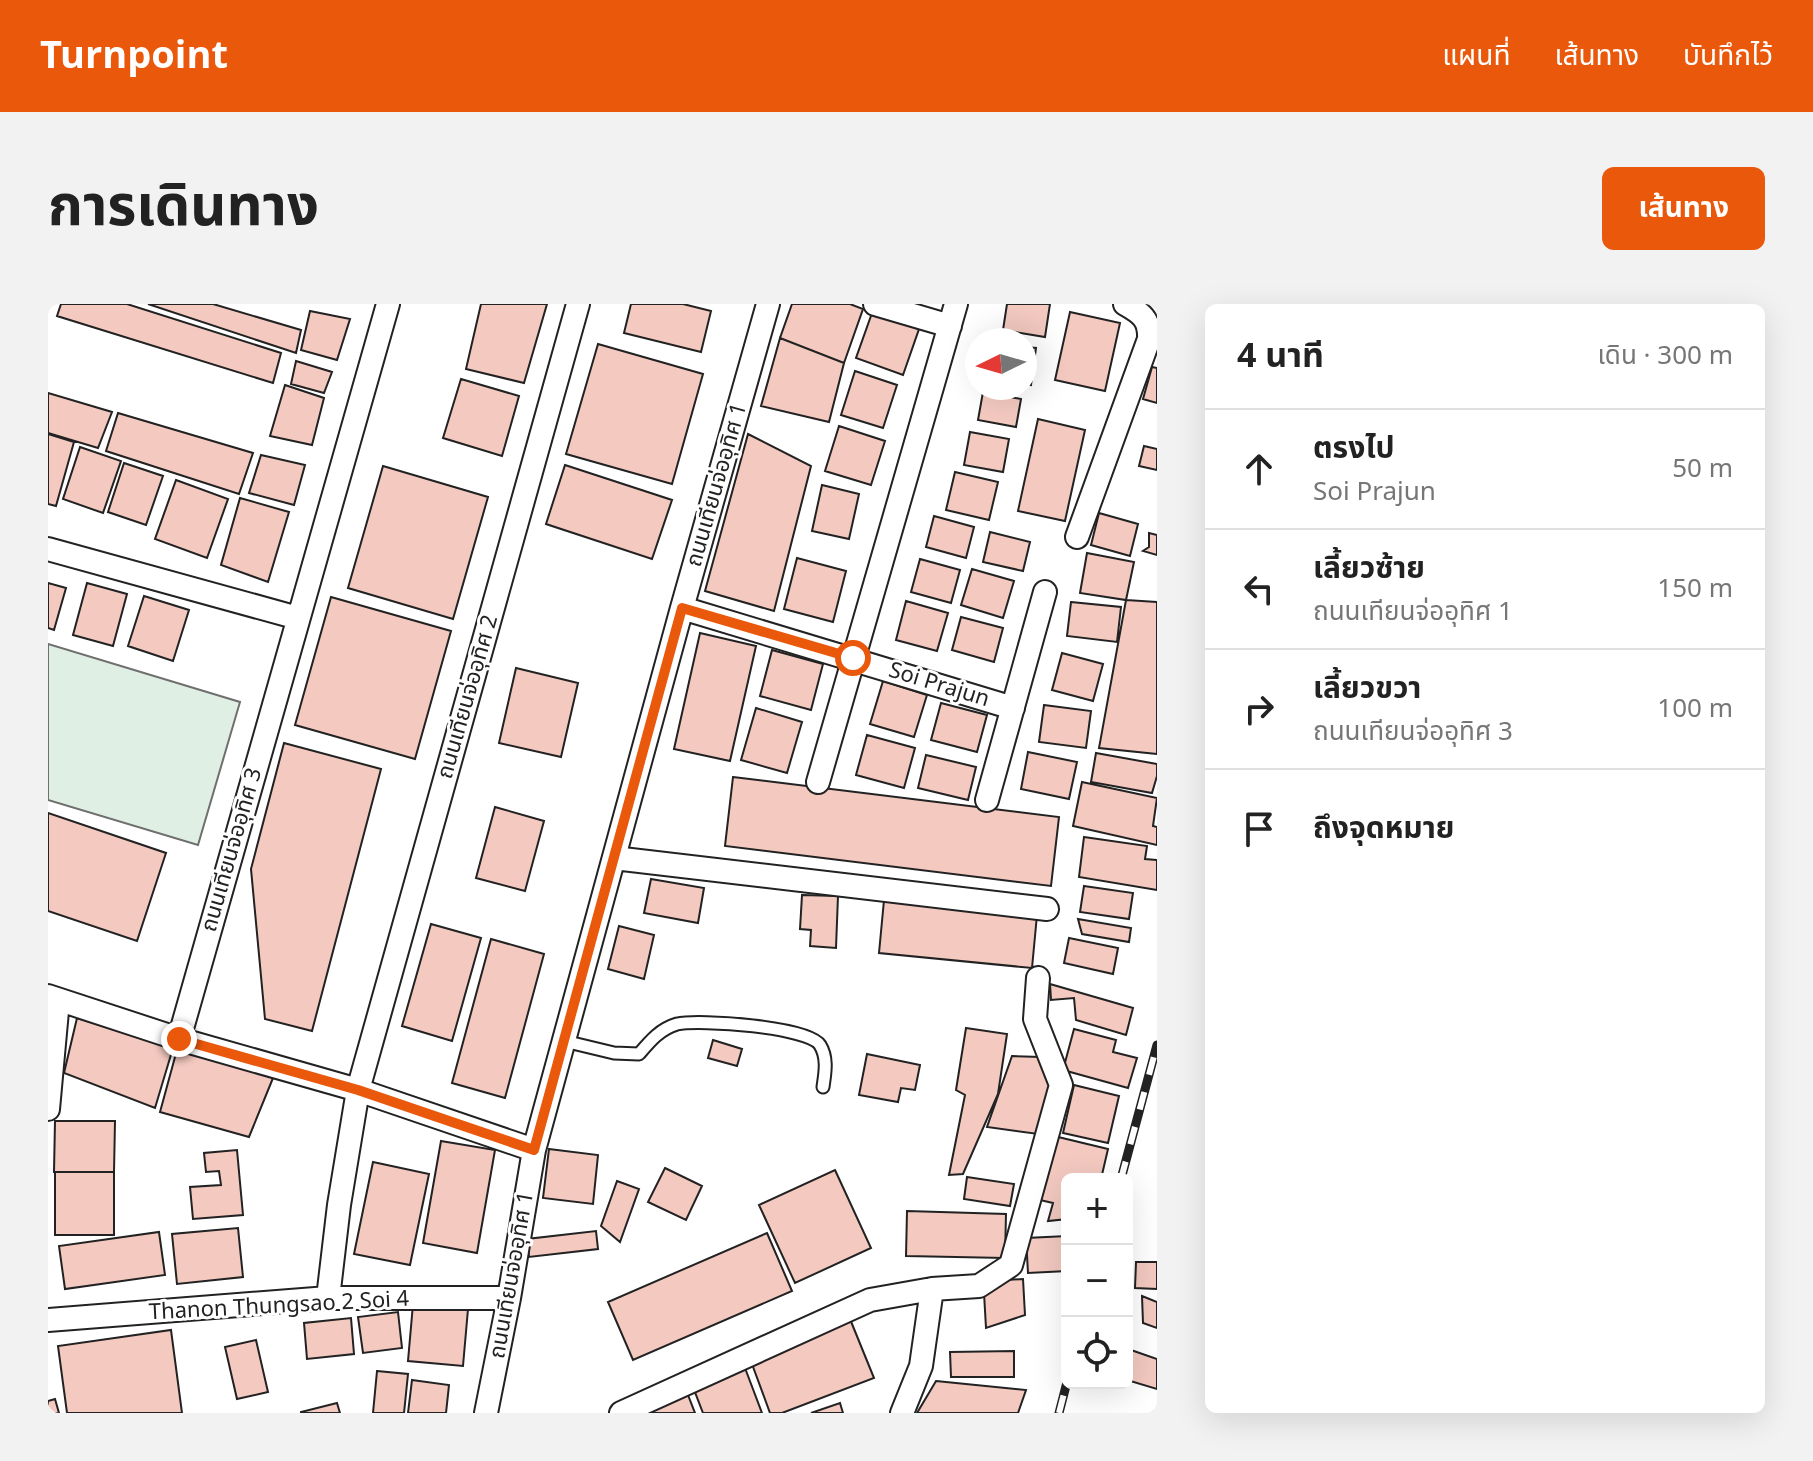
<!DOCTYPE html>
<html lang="th">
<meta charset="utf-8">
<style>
body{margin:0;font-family:Georgia,"Noto Sans Thai",serif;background:#f2f2f2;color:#222}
.controls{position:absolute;right:24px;bottom:24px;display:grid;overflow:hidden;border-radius:12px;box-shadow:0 8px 32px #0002}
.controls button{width:72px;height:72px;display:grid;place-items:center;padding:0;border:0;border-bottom:2px solid #e0e0e0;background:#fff;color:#222;font:40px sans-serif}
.compass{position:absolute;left:917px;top:24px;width:72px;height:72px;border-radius:50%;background:#fff;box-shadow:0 8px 32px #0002;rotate:265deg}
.stop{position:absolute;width:24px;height:24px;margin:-18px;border:6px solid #ea580c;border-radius:50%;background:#fff}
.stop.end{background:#ea580c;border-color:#fff;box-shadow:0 2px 8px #0008}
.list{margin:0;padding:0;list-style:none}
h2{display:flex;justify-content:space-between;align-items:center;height:104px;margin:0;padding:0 32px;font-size:34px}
h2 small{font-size:26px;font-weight:400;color:#767676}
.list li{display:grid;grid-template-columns:52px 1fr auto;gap:24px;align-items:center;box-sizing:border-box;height:120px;padding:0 32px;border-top:2px solid #e0e0e0}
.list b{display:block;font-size:30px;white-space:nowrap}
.list p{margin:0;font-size:26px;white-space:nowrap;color:#767676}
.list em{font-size:26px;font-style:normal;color:#767676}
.icon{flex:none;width:44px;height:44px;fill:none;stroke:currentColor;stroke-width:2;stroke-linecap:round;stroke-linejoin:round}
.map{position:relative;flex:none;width:1109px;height:1109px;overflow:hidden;border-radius:12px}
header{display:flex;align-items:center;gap:48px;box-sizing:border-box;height:112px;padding:0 40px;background:#ea580c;color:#fff}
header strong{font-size:38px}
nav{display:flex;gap:44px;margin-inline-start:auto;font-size:28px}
.intro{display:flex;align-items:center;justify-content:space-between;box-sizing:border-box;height:192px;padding:0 48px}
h1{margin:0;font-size:56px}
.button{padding:20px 36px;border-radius:12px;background:#ea580c;color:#fff;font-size:28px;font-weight:700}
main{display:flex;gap:48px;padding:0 48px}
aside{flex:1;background:#fff;border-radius:12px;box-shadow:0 8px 32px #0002}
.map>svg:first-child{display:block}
.green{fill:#e0efe3;stroke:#6f6f6f;stroke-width:2}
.building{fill:#f3c9c0;stroke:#222;stroke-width:2}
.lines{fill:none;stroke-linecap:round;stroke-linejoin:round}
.service-casing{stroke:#222;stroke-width:15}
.minor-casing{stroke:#222;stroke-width:26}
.service{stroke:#fff;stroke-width:11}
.minor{stroke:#fff;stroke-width:22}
.rail-casing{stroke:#222;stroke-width:9}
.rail{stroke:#fff;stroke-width:6;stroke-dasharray:18;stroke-linecap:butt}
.route{stroke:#ea580c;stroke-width:10}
.labels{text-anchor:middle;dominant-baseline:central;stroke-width:6;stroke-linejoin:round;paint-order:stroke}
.street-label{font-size:22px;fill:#222;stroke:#fff}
</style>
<header>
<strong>Turnpoint</strong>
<nav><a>แผนที่</a><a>เส้นทาง</a><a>บันทึกไว้</a></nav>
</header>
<div class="intro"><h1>การเดินทาง</h1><a class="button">เส้นทาง</a></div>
<main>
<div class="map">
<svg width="1109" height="1109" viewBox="0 0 1109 1109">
<rect width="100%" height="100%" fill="#fff"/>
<path class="green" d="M 0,340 L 192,398 L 150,541 L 0,496 Z"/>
<path class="building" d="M 13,0 L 79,0 L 233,49 L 225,79 L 9,12 Z
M 100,0 L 165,0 L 253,26 L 248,49 Z
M 433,0 L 499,0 L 476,79 L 418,65 Z
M 583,0 L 635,0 L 663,7 L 653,48 L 576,29 Z
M 744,0 L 802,0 L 815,5 L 796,59 L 732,34 Z
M 959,0 L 1002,0 L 997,33 L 955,26 Z
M 262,7 L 302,15 L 289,56 L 253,46 Z
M 1022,8 L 1072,19 L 1057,87 L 1007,76 Z
M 824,9 L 871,25 L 855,71 L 808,54 Z
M 732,34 L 796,59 L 781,118 L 713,102 Z
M 550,40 L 655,70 L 624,180 L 518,150 Z
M 977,43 L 988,44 L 983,81 L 977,80 Z
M 248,57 L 284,68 L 276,89 L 243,80 Z
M 1104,63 L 1109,64 L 1109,99 L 1095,95 Z
M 807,67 L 849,81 L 835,124 L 793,111 Z
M 413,75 L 471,92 L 454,152 L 395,134 Z
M 237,81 L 276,94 L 264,141 L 222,132 Z
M 935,88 L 973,95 L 968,123 L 930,116 Z
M 0,89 L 64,108 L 50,144 L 0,129 Z
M 70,109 L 205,149 L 191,190 L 58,147 Z
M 990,115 L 1037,126 L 1017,217 L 970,207 Z
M 791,122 L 837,137 L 823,181 L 777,167 Z
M 922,128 L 961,135 L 955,168 L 916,161 Z
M 0,130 L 26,138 L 8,202 L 0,200 Z
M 700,130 L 763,162 L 726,307 L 657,287 Z
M 1096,142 L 1109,145 L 1109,166 L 1091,162 Z
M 32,143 L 73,157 L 55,209 L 15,195 Z
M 213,151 L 257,161 L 246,201 L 201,189 Z
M 76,159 L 115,172 L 98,221 L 60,208 Z
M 517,161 L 624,196 L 604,255 L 498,220 Z
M 335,162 L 440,193 L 405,315 L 300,284 Z
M 907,168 L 950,178 L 941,216 L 898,206 Z
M 128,176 L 180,195 L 159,254 L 107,235 Z
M 774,181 L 811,190 L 801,235 L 764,227 Z
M 192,194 L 241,208 L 220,278 L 173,261 Z
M 1051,209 L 1090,220 L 1082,252 L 1043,241 Z
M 886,212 L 926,223 L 918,254 L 878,243 Z
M 942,228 L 982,238 L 975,267 L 935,258 Z
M 1101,229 L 1109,231 L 1109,251 L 1095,247 L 1101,243 Z
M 1039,249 L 1086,258 L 1078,296 L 1032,289 Z
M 749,254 L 798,267 L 785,318 L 736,305 Z
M 872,255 L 912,266 L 903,299 L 863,288 Z
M 924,265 L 966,277 L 955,314 L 913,301 Z
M 0,279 L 18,284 L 6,326 L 0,324 Z
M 39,279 L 79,290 L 65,342 L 25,331 Z
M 96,292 L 141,306 L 125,357 L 80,342 Z
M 283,293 L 403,327 L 367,455 L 247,421 Z
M 1078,296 L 1109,298 L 1109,450 L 1051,444 Z
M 858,297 L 900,309 L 889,347 L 848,336 Z
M 1023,298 L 1073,303 L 1069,338 L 1019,332 Z
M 913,313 L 955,324 L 946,358 L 904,346 Z
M 652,329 L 708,342 L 682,457 L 626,445 Z
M 724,346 L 775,360 L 763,406 L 712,392 Z
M 1014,349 L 1055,360 L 1045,397 L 1004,386 Z
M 468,364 L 530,379 L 513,453 L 451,439 Z
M 835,377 L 879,391 L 866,433 L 822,420 Z
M 893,399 L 939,411 L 929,448 L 883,436 Z
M 996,401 L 1043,407 L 1038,444 L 991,438 Z
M 708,404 L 754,418 L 739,469 L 693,456 Z
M 819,431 L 867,444 L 856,484 L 808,471 Z
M 236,439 L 333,465 L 264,727 L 217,715 L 203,565 Z
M 980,448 L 1029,458 L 1021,495 L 973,485 Z
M 1048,449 L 1109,460 L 1109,472 L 1104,489 L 1043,478 Z
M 878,451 L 928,463 L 920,496 L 870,484 Z
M 685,473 L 1011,513 L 1003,582 L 677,542 Z
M 1034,478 L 1109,494 L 1105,522 L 1109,523 L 1109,541 L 1025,522 Z
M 447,503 L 496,517 L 477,587 L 428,574 Z
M 0,509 L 118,549 L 89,637 L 0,607 Z
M 1036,533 L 1099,542 L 1097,555 L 1109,556 L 1109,586 L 1031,573 Z
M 603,575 L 656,584 L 650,619 L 596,609 Z
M 1036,582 L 1085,589 L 1081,615 L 1032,608 Z
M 754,591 L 790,592 L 788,644 L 762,642 L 763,626 L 752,625 Z
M 836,596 L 989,611 L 984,664 L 831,649 Z
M 1030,615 L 1083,624 L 1081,638 L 1034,630 Z
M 383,620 L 433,634 L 404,737 L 354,722 Z
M 571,622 L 606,631 L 596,675 L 560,665 Z
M 1021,634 L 1070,644 L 1065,670 L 1016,659 Z
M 443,635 L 496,650 L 457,794 L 404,779 Z
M 1002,680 L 1085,704 L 1078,731 L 1028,716 L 1026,694 L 1003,696 Z
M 29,714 L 125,744 L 107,804 L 16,769 Z
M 918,724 L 959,730 L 950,790 L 915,870 L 901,871 L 917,791 L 908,786 Z
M 1026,725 L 1068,736 L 1065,748 L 1089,754 L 1080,784 L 1015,766 Z
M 665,736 L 694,745 L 689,762 L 660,754 Z
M 130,742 L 225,774 L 201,833 L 112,808 Z
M 819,750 L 872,761 L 867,786 L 853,784 L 850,798 L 811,791 Z
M 964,752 L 993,753 L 1004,781 L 990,830 L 939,823 Z
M 1026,781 L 1071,792 L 1060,839 L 1015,829 Z
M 7,817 L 67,817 L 66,868 L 6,868 Z
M 1006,832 L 1060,845 L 1053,875 L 1019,875 L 1019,915 L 1000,917 L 1005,899 L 992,896 Z
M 393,837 L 447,846 L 429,949 L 375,939 Z
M 501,845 L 550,851 L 545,900 L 495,894 Z
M 189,846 L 195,911 L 145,915 L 142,883 L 173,881 L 171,867 L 158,868 L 156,849 Z
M 325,858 L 381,870 L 362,961 L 306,950 Z
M 617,864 L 654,882 L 638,916 L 600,898 Z
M 787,866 L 823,944 L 747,979 L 711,901 Z
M 7,868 L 66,868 L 66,931 L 7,931 Z
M 919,873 L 966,880 L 962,902 L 916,895 Z
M 569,877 L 591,885 L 572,938 L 553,922 Z
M 859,907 L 958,910 L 957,954 L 858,952 Z
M 190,924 L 195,973 L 129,980 L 124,930 Z
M 548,927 L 550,945 L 481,953 L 479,935 Z
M 111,928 L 117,971 L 17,985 L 11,942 Z
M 719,929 L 744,987 L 585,1056 L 560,998 Z
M 1019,932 L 1019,967 L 980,969 L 978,934 Z
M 1088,958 L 1109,958 L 1109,985 L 1087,984 Z
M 975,975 L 977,1011 L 938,1024 L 936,989 L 957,976 Z
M 1094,992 L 1109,998 L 1109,1024 L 1095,1019 Z
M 365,1000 L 420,1005 L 415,1062 L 360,1057 Z
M 350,1008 L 354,1044 L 315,1049 L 310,1013 Z
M 303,1014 L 306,1050 L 259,1055 L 256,1019 Z
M 802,1015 L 826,1074 L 734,1109 L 722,1109 L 704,1060 Z
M 123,1026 L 134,1109 L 19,1109 L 10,1042 Z
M 208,1036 L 220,1088 L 189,1095 L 177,1043 Z
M 1083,1046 L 1109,1055 L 1109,1085 L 1079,1076 L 1079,1059 Z
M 966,1047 L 966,1073 L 903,1073 L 902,1048 Z
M 697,1064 L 714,1109 L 655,1109 L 645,1083 Z
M 329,1067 L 360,1070 L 356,1109 L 325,1109 Z
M 364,1076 L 401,1081 L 398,1109 L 360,1109 Z
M 888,1077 L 978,1086 L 970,1109 L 869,1109 Z
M 640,1091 L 647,1109 L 590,1109 Z
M 7,1095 L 11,1109 L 0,1109 L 0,1097 Z
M 289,1099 L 292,1109 L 253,1109 L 253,1108 Z
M 792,1099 L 795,1109 L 763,1109 Z"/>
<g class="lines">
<g class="service-casing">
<path id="service" d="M 516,737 L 566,749 L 591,750 C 602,737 612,725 629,720 C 652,715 761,723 772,741 C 780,754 777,769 775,783"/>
</g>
<g class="minor-casing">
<path id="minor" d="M 827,0 L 902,22
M 1029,233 L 1101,35 C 1102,15 1093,9 1077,0
M 0,245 L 250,314
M 634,304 L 965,404
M 770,478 L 908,0
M 939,496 L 997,288
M 566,554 L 999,605
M 0,692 L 131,735 L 310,786 L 486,846
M 131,735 L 340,0
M 0,805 L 10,696
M 280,994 L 291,901 L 310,786 L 530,0
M 0,1016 L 280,994 L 461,994
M 438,1109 L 461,994 L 486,846 L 634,304 L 720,0
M 573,1109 L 822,996 L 884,985 L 931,982 L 963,961 L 1013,781 L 987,715 L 990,674
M 854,1109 L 873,1062 L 884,985"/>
</g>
<use href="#service" class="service"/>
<use href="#minor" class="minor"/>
<g class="rail-casing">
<path id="rail" d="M 1073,875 L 1109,741
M 1011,1109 L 1019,1078"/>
</g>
<use href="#rail" class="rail"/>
</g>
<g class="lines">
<path class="route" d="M 131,735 L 310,786 L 486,846 L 634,304 L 805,354"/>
</g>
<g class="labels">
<g class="street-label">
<text transform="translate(669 181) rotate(-74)">ถนนเทียนจ่ออุทิศ 1</text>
<text transform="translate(891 381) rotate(17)">Soi Prajun</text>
<text transform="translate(420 393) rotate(-74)">ถนนเทียนจ่ออุทิศ 2</text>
<text transform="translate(184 546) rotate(-74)">ถนนเทียนจ่ออุทิศ 3</text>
<text transform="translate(464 971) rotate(-80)">ถนนเทียนจ่ออุทิศ 1</text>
<text transform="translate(231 1002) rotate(-3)">Thanon Thungsao 2 Soi 4</text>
</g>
</g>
</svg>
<div class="controls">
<button>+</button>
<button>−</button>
<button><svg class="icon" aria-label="locate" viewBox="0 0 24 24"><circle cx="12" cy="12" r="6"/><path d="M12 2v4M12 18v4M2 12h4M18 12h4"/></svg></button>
</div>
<svg class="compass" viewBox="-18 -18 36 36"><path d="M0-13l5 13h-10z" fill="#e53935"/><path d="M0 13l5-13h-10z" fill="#767676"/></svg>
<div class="stop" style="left:805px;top:354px"></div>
<div class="stop end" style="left:131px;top:735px"></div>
</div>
<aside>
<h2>4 นาที<small>เดิน · 300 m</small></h2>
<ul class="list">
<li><svg class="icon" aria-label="ahead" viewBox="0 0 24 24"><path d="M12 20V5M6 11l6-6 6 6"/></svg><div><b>ตรงไป</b><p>Soi Prajun</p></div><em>50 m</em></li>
<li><svg class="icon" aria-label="left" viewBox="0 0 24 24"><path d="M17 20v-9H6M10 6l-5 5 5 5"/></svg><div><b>เลี้ยวซ้าย</b><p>ถนนเทียนจ่ออุทิศ 1</p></div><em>150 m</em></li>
<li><svg class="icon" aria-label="right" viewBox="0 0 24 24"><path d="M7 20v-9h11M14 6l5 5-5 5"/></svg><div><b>เลี้ยวขวา</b><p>ถนนเทียนจ่ออุทิศ 3</p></div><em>100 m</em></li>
<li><svg class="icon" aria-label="arrive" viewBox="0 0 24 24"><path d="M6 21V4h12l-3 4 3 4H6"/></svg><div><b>ถึงจุดหมาย</b></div></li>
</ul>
</aside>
</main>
